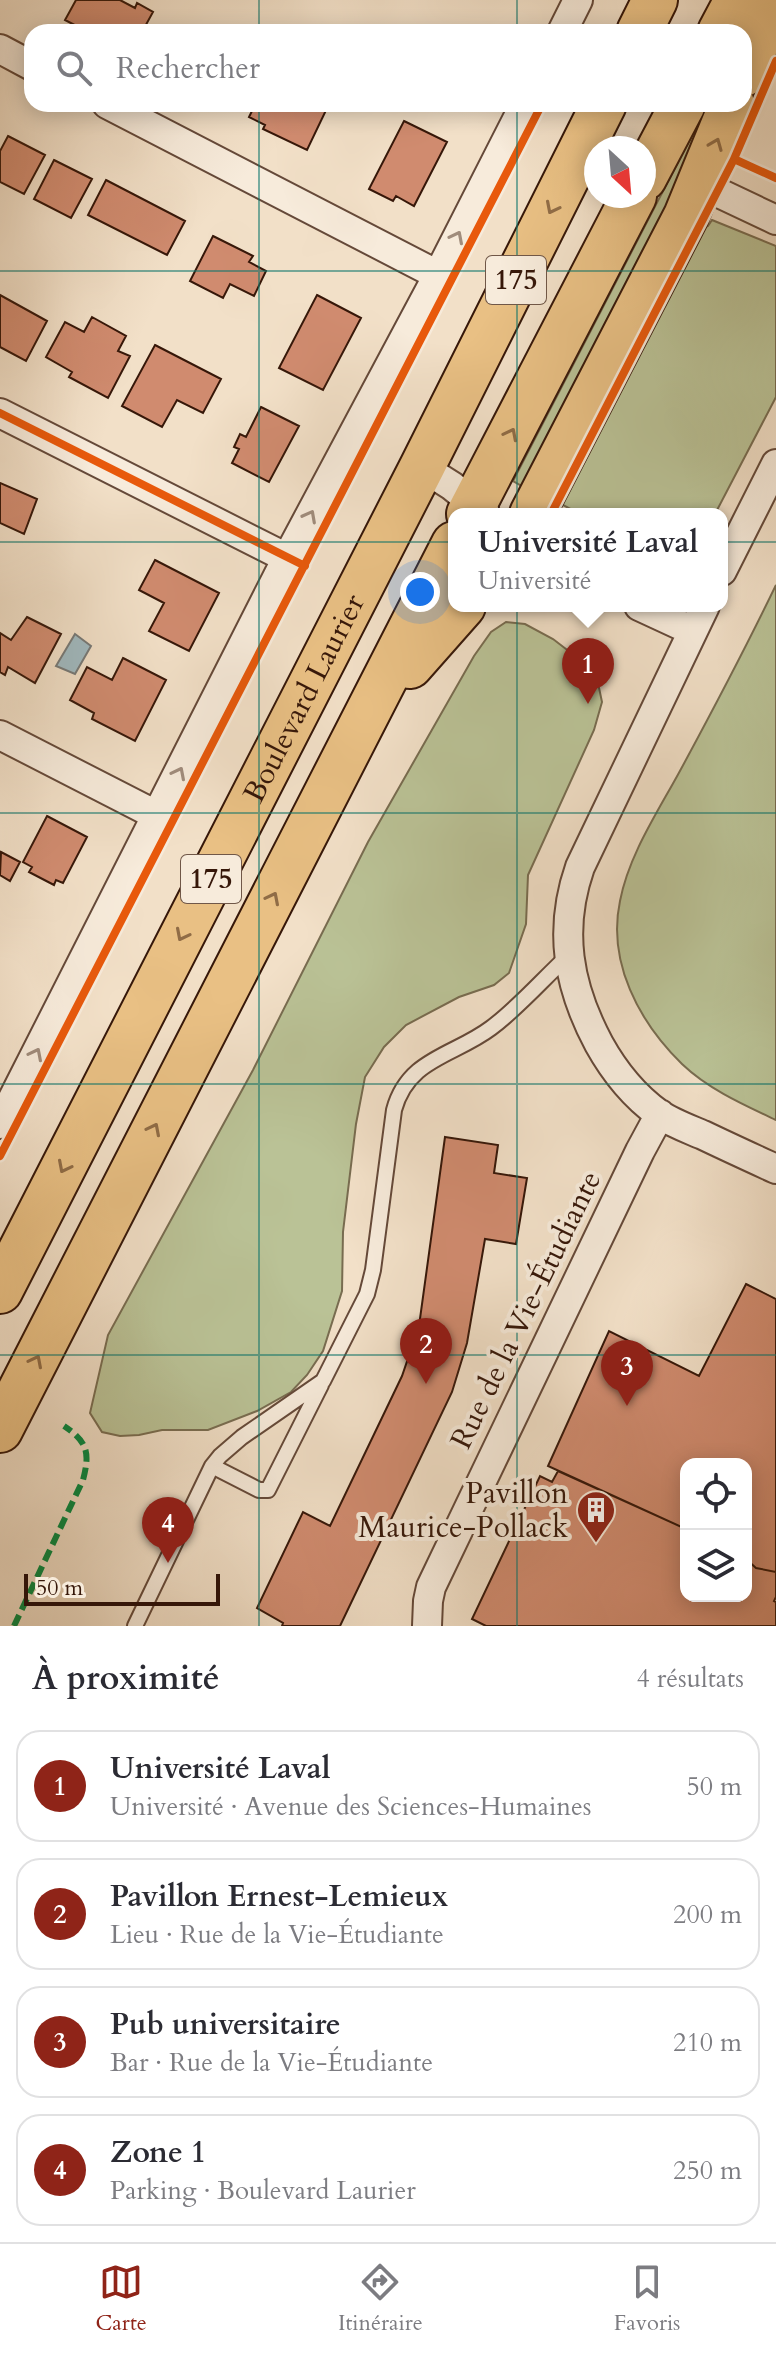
<!DOCTYPE html>
<html lang="fr">
<meta charset="utf-8">
<style>
body{margin:0;font-family:Cardo,serif;background:#f2f2f3;color:#2b2b33}
.controls{position:absolute;right:24px;bottom:24px;display:grid;overflow:hidden;border-radius:16px;box-shadow:0 4px 20px #0003}
.controls button{width:72px;height:72px;display:grid;place-items:center;padding:0;border:0;border-bottom:2px solid #e1e1e2;background:#fff;color:#2b2b33;font:40px sans-serif}
.compass{position:absolute;left:584px;top:136px;width:72px;height:72px;border-radius:50%;background:#fff;box-shadow:0 4px 20px #0003;rotate:154deg}
.scale{position:absolute;left:24px;bottom:20px;width:196px;box-sizing:border-box;padding-left:8px;border:4px solid #361709;border-top:0;font-size:22px;line-height:28px;white-space:nowrap;color:#361709;-webkit-text-stroke:6px #f7ebdb;paint-order:stroke}
.you{position:absolute;left:420px;top:592px;width:28px;height:28px;margin:-20px;border:6px solid #fff;border-radius:50%;background:#1a73e8;box-shadow:0 0 0 12px #1a73e833}
.badge{display:grid;place-items:center;width:52px;height:52px;border-radius:50%;background:#8f2418;color:#fff;font-size:26px;font-weight:700}
.pin{position:absolute;translate:-50% -66px;filter:drop-shadow(0 2px 4px #0008)}
.pin::after{content:'';position:absolute;top:42px;width:28px;height:24px;background:inherit;clip-path:polygon(0 0,100% 0,50% 100%)}
.popup{position:absolute;left:448px;top:508px;width:280px;height:104px;box-sizing:border-box;display:grid;place-content:center;border-radius:16px;background:#fff;filter:drop-shadow(0 2px 6px #0005);font-size:26px;white-space:nowrap;color:#7c7c81}
.popup b{font-size:30px;color:#2b2b33}
.popup::after{content:'';position:absolute;left:50%;top:100%;margin-left:-16px;border:16px solid transparent;border-top-color:#fff}
.list{margin:0;padding:0;list-style:none}
h2{display:flex;justify-content:space-between;align-items:center;height:104px;margin:0;padding:0 32px;font-size:34px}
h2 small{font-size:26px;font-weight:400;color:#7c7c81}
.list li{display:grid;grid-template-columns:52px 1fr auto;gap:24px;align-items:center;box-sizing:border-box;height:112px;margin:0 16px 16px;padding:0 16px;border:2px solid #e1e1e2;border-radius:24px}
.list b{display:block;font-size:30px;white-space:nowrap}
.list p{margin:0;font-size:26px;white-space:nowrap;color:#7c7c81}
.list em{font-size:26px;font-style:normal;color:#7c7c81}
.icon{flex:none;width:44px;height:44px;fill:none;stroke:currentColor;stroke-width:2;stroke-linecap:round;stroke-linejoin:round}
.map{position:relative;flex:none;width:776px;height:1626px;overflow:hidden}
.search{position:absolute;background:#fff;box-shadow:0 4px 20px #0003;left:24px;right:24px;top:24px;height:88px;display:flex;align-items:center;gap:20px;box-sizing:border-box;padding:0 28px;border-radius:24px;color:#7c7c81;font-size:30px}
.sheet{height:616px;background:#fff}
nav{display:flex;justify-content:space-around;align-items:center;box-sizing:border-box;height:112px;border-top:2px solid #e1e1e2;background:#fff;font-size:22px;color:#7c7c81}
nav a{display:grid;justify-items:center;gap:4px}
nav .on{color:#8f2418}
.map>svg:first-child{display:block}
.green{fill:#bac296;stroke:#786c50;stroke-width:2}
.water{fill:#a0bac1;stroke:#767977;stroke-width:2}
.building{fill:#d08b6f;stroke:#361709;stroke-width:2}
.lines{fill:none;stroke-linecap:round;stroke-linejoin:round}
.lane-casing{stroke:#654939;stroke-width:18}
.street-casing{stroke:#654939;stroke-width:32}
.primary-casing{stroke:#361709;stroke-width:48}
.lane{stroke:#f7ebdb;stroke-width:14}
.street{stroke:#f7ebdb;stroke-width:28}
.primary{stroke:#e9c084;stroke-width:44}
.quiet{stroke:#00873e;stroke-width:6;stroke-dasharray:12 6;stroke-linecap:butt}
.cycleway-casing{stroke:#f7ebdb;stroke-width:13}
.cycleway{stroke:#e8590c;stroke-width:8}
.oneway{stroke:#906c46}
.oneway2{stroke:#a08c7c}
.grid{fill:none;stroke:#0f766e;stroke-width:2;stroke-opacity:0.55}
.labels{text-anchor:middle;dominant-baseline:central;stroke-width:8;stroke-linejoin:round;paint-order:stroke}
.shield{fill:#f7ebdb;stroke:#705748;stroke-width:2}
.shield-label{font-size:28px;font-weight:bold;fill:#361709}
.street-label{font-size:30px;fill:#361709;stroke:#f7ebdb}
.poi-label{font-size:30px;fill:#361709;stroke:#f7ebdb;text-anchor:end}
</style>
<div class="map">
<svg width="776" height="1626" viewBox="0 0 776 1626">
<rect width="100%" height="100%" fill="#f2e0c8"/>
<filter id="stains"><feTurbulence type="fractalNoise" baseFrequency=".0025" numOctaves="4"/><feColorMatrix values="0 0 0 0 .2 0 0 0 0 .09 0 0 0 0 .02 0 0 0 .5 -.17"/></filter>
<radialGradient id="worn" r=".72"><stop offset=".6" stop-color="#630" stop-opacity="0"/><stop offset="1" stop-color="#630" stop-opacity=".3"/></radialGradient>
<path class="green" d="M 708,104 L 717,104 L 529,490 L 513,481 Z
M 712,220 L 776,246 L 776,397 L 715,514 L 580,514 L 561,504 L 703,228 L 708,226 Z
M 776,585 L 776,1120 C 744,1105 708,1089 682,1064 C 639,1022 607,962 620,901 C 629,854 659,810 681,769 C 714,708 746,647 776,585 Z
M 506,622 L 525,624 L 553,639 L 588,666 L 598,683 L 602,702 L 594,730 L 528,875 L 526,924 L 509,973 L 494,985 L 459,997 L 406,1025 L 384,1047 L 365,1077 L 356,1124 L 343,1232 L 342,1291 L 323,1351 L 307,1375 L 291,1392 L 257,1411 L 208,1430 L 162,1430 L 139,1435 L 120,1436 L 102,1432 L 90,1413 L 108,1335 L 253,1070 L 368,842 L 474,656 L 491,632 Z"/>
<path class="water" d="M 75,634 L 91,646 L 75,674 L 56,666 Z"/>
<path class="building" d="M 76,0 L 120,0 L 135,8 L 137,3 L 153,12 L 142,32 L 88,32 L 65,20 Z
M 243,104 L 329,104 L 307,150 L 263,129 L 265,125 L 249,117 L 253,109 Z
M 404,121 L 447,142 L 414,206 L 396,196 L 393,201 L 369,189 Z
M 8,136 L 45,155 L 24,194 L 0,182 L 0,151 Z
M 54,160 L 92,179 L 71,218 L 34,199 Z
M 106,180 L 185,221 L 167,255 L 88,215 Z
M 213,236 L 253,256 L 249,262 L 266,271 L 254,296 L 230,284 L 223,298 L 190,281 Z
M 0,295 L 47,321 L 26,361 L 0,347 Z
M 317,295 L 361,318 L 323,390 L 279,368 Z
M 92,317 L 126,336 L 118,351 L 130,356 L 108,398 L 69,377 L 72,372 L 46,357 L 65,322 L 84,332 Z
M 155,345 L 221,379 L 203,413 L 177,400 L 162,427 L 122,406 Z
M 261,407 L 299,426 L 269,482 L 232,463 L 239,449 L 234,447 L 240,434 L 246,437 Z
M 0,483 L 37,499 L 24,534 L 0,523 Z
M 155,560 L 219,593 L 189,651 L 149,631 L 164,603 L 139,590 Z
M 27,617 L 61,634 L 35,683 L 8,667 L 5,675 L 0,672 L 0,633 L 11,640 Z
M 123,658 L 166,680 L 135,741 L 92,719 L 94,713 L 70,700 L 87,667 L 112,680 Z
M 47,816 L 87,837 L 63,883 L 56,880 L 54,885 L 29,872 L 32,867 L 23,862 Z
M 1,852 L 20,862 L 10,881 L 0,875 Z
M 445,1137 L 498,1145 L 494,1173 L 527,1178 L 516,1244 L 485,1239 L 467,1343 L 452,1392 L 340,1626 L 282,1626 L 283,1623 L 257,1608 L 303,1512 L 330,1526 L 402,1376 L 419,1326 Z
M 746,1284 L 776,1299 L 776,1572 L 756,1568 L 746,1559 L 746,1464 L 686,1464 L 686,1529 L 548,1466 L 609,1331 L 699,1376 Z
M 558,1471 L 686,1529 L 686,1596 L 746,1596 L 746,1559 L 756,1568 L 776,1572 L 776,1597 L 774,1601 L 776,1602 L 776,1626 L 486,1626 L 472,1619 L 540,1476 L 552,1482 Z"/>
<g class="lines">
<g class="lane-casing">
<path id="lane" d="M 212,1466 L 259,1490 L 268,1490 L 321,1385
M 135,1626 L 212,1466 L 220,1456 L 242,1437 L 323,1381 L 367,1294 L 373,1270 L 394,1110 C 408,1058 454,1056 491,1028 C 518,1008 543,979 568,956"/>
</g>
<g class="street-casing">
<path id="street" d="M 562,32 L 578,0
M 0,49 L 32,66
M 107,104 L 438,275
M 700,184 L 776,220
M 0,413 L 287,558
M 422,467 L 452,486 L 485,513
M 722,571 L 776,464
M 639,606 L 693,631
M 705,606 L 580,867 C 558,930 568,986 599,1044 C 614,1071 634,1096 659,1114 C 672,1123 689,1129 703,1135 C 728,1147 752,1158 776,1169
M 0,735 L 158,816
M 0,1124 L 287,558 L 438,275 L 525,104
M 427,1626 L 428,1601 L 431,1587 L 640,1151 L 660,1114"/>
</g>
<g class="primary-casing">
<g id="primary">
<path d="M 639,32 L 655,0"/>
<path d="M 720,32 L 737,0"/>
<path d="M 744,74 L 774,0"/>
<path d="M 644,178 L 683,104"/>
<path d="M 469,514 L 634,196"/>
<path d="M 532,514 L 686,216 L 732,104"/>
<path d="M 410,666 L 463,606"/>
<path id="s1" d="M 0,1291 L 422,467 L 604,104"/>
<path d="M 0,1430 L 454,544"/>
</g>
</g>
<use href="#lane" class="lane"/>
<use href="#street" class="street"/>
<use href="#primary" class="primary"/>
<path class="quiet" d="M 14,1626 L 83,1480 C 90,1453 88,1442 64,1426"/>
<g class="cycleway-casing">
<path id="cycleway" d="M 776,61 L 734,159 L 776,178
M 0,413 L 305,566
M 551,514 L 734,159
M 0,1156 L 542,104"/>
</g>
<use href="#cycleway" class="cycleway"/>
</g>
<defs><path id="oneway-chevron" d="M-2-3.5L2.5 0L-2 3.5" fill="none" stroke-width="1.6" stroke-linecap="round" stroke-linejoin="round" transform="scale(2)"/></defs>
<g class="oneway">
<use href="#oneway-chevron" transform="translate(716 144) rotate(-68)"/>
<use href="#oneway-chevron" transform="translate(552 208) rotate(117)"/>
<use href="#oneway-chevron" transform="translate(511 434) rotate(-63)"/>
<use href="#oneway-chevron" transform="translate(273 898) rotate(-63)"/>
<use href="#oneway-chevron" transform="translate(182 935) rotate(117)"/>
<use href="#oneway-chevron" transform="translate(154 1129) rotate(-63)"/>
<use href="#oneway-chevron" transform="translate(64 1167) rotate(117)"/>
<use href="#oneway-chevron" transform="translate(36 1361) rotate(-63)"/>
</g>
<g class="oneway2">
<use href="#oneway-chevron" transform="translate(457 237) rotate(-63)"/>
<use href="#oneway-chevron" transform="translate(310 516) rotate(-62)"/>
<use href="#oneway-chevron" transform="translate(179 773) rotate(-63)"/>
<use href="#oneway-chevron" transform="translate(36 1054) rotate(-63)"/>
</g>
<path class="grid" d="M 259,0 L 259,32M 517,0 L 517,32M 259,104 L 259,1626M 517,104 L 517,1626M 0,271 L 776,271M 0,542 L 776,542M 0,813 L 776,813M 0,1084 L 776,1084M 0,1355 L 776,1355"/>
<defs>
<g id="building-pin" transform="scale(2)"><path d="M0 17L-7.5 6A9.5 9.5 0 1 1 7.5 6Z" fill="#8f2418" stroke="#f7ebdb"/><path d="M-4-6H4V6H1V3H-1V6H-4ZM-2.5-4.3h1.7v1.8h-1.7ZM.8-4.3h1.7v1.8H.8ZM-2.5-1h1.7V.8h-1.7ZM.8-1h1.7V.8H.8Z" fill="#fff"/></g>
</defs>
<g fill-rule="evenodd">
<use href="#building-pin" x="596" y="1510"/>
</g>
<g class="labels">
<g class="shield">
<rect x="486" y="256" width="60" height="48" rx="6"/>
<rect x="181" y="855" width="60" height="48" rx="6"/>
</g>
<g class="shield-label">
<text x="516" y="280">175</text>
<text x="211" y="879">175</text>
</g>
<g class="street-label">
<text stroke="none"><textPath href="#s1" startOffset="666">Boulevard Laurier</textPath></text>
<text transform="translate(526 1310) rotate(-64)">Rue de la Vie-Étudiante</text>
</g>
<g class="poi-label">
<text x="568" y="1493">Pavillon<tspan x="568" dy="34">Maurice-Pollack</tspan></text>
</g>
</g>
<rect width="100%" height="100%" filter="url(#stains)"/>
<rect width="100%" height="100%" fill="url(#worn)"/>
</svg>
<div class="controls">
<button><svg class="icon" aria-label="locate" viewBox="0 0 24 24"><circle cx="12" cy="12" r="6"/><path d="M12 2v4M12 18v4M2 12h4M18 12h4"/></svg></button>
<button><svg class="icon" aria-label="layers" viewBox="0 0 24 24"><path d="M12 4l9 5-9 5-9-5zM3 14l9 5 9-5"/></svg></button>
</div>
<svg class="compass" viewBox="-18 -18 36 36"><path d="M0-13l5 13h-10z" fill="#e53935"/><path d="M0 13l5-13h-10z" fill="#7c7c81"/></svg>
<div class="scale">50 m</div>
<div class="you"></div>
<div class="pin badge" style="left:588px;top:704px">1</div>
<div class="popup"><b>Université Laval</b>Université</div>
<div class="pin badge" style="left:426px;top:1384px">2</div>
<div class="pin badge" style="left:627px;top:1406px">3</div>
<div class="pin badge" style="left:168px;top:1563px">4</div>
<div class="search"><svg class="icon" aria-label="search" viewBox="0 0 24 24"><circle cx="10" cy="10" r="6"/><path d="M15 15l6 6"/></svg>Rechercher</div>
</div>
<section class="sheet">
<h2>À proximité<small>4 résultats</small></h2>
<ul class="list">
<li><span class="badge">1</span><div><b>Université Laval</b><p>Université · Avenue des Sciences-Humaines</p></div><em>50 m</em></li>
<li><span class="badge">2</span><div><b>Pavillon Ernest-Lemieux</b><p>Lieu · Rue de la Vie-Étudiante</p></div><em>200 m</em></li>
<li><span class="badge">3</span><div><b>Pub universitaire</b><p>Bar · Rue de la Vie-Étudiante</p></div><em>210 m</em></li>
<li><span class="badge">4</span><div><b>Zone 1</b><p>Parking · Boulevard Laurier</p></div><em>250 m</em></li>
</ul>
</section>
<nav>
<a class="on"><svg class="icon" aria-label="map" viewBox="0 0 24 24"><path d="M3 6l6-2 6 2 6-2v14l-6 2-6-2-6 2zM9 4v14M15 6v14"/></svg>Carte</a>
<a><svg class="icon" aria-label="directions" viewBox="0 0 24 24"><path d="M12 3l9 9-9 9-9-9zM9 14v-3h6M13 9l2 2-2 2"/></svg>Itinéraire</a>
<a><svg class="icon" aria-label="saved" viewBox="0 0 24 24"><path d="M7 4h10v16l-5-4-5 4z"/></svg>Favoris</a>
</nav>
